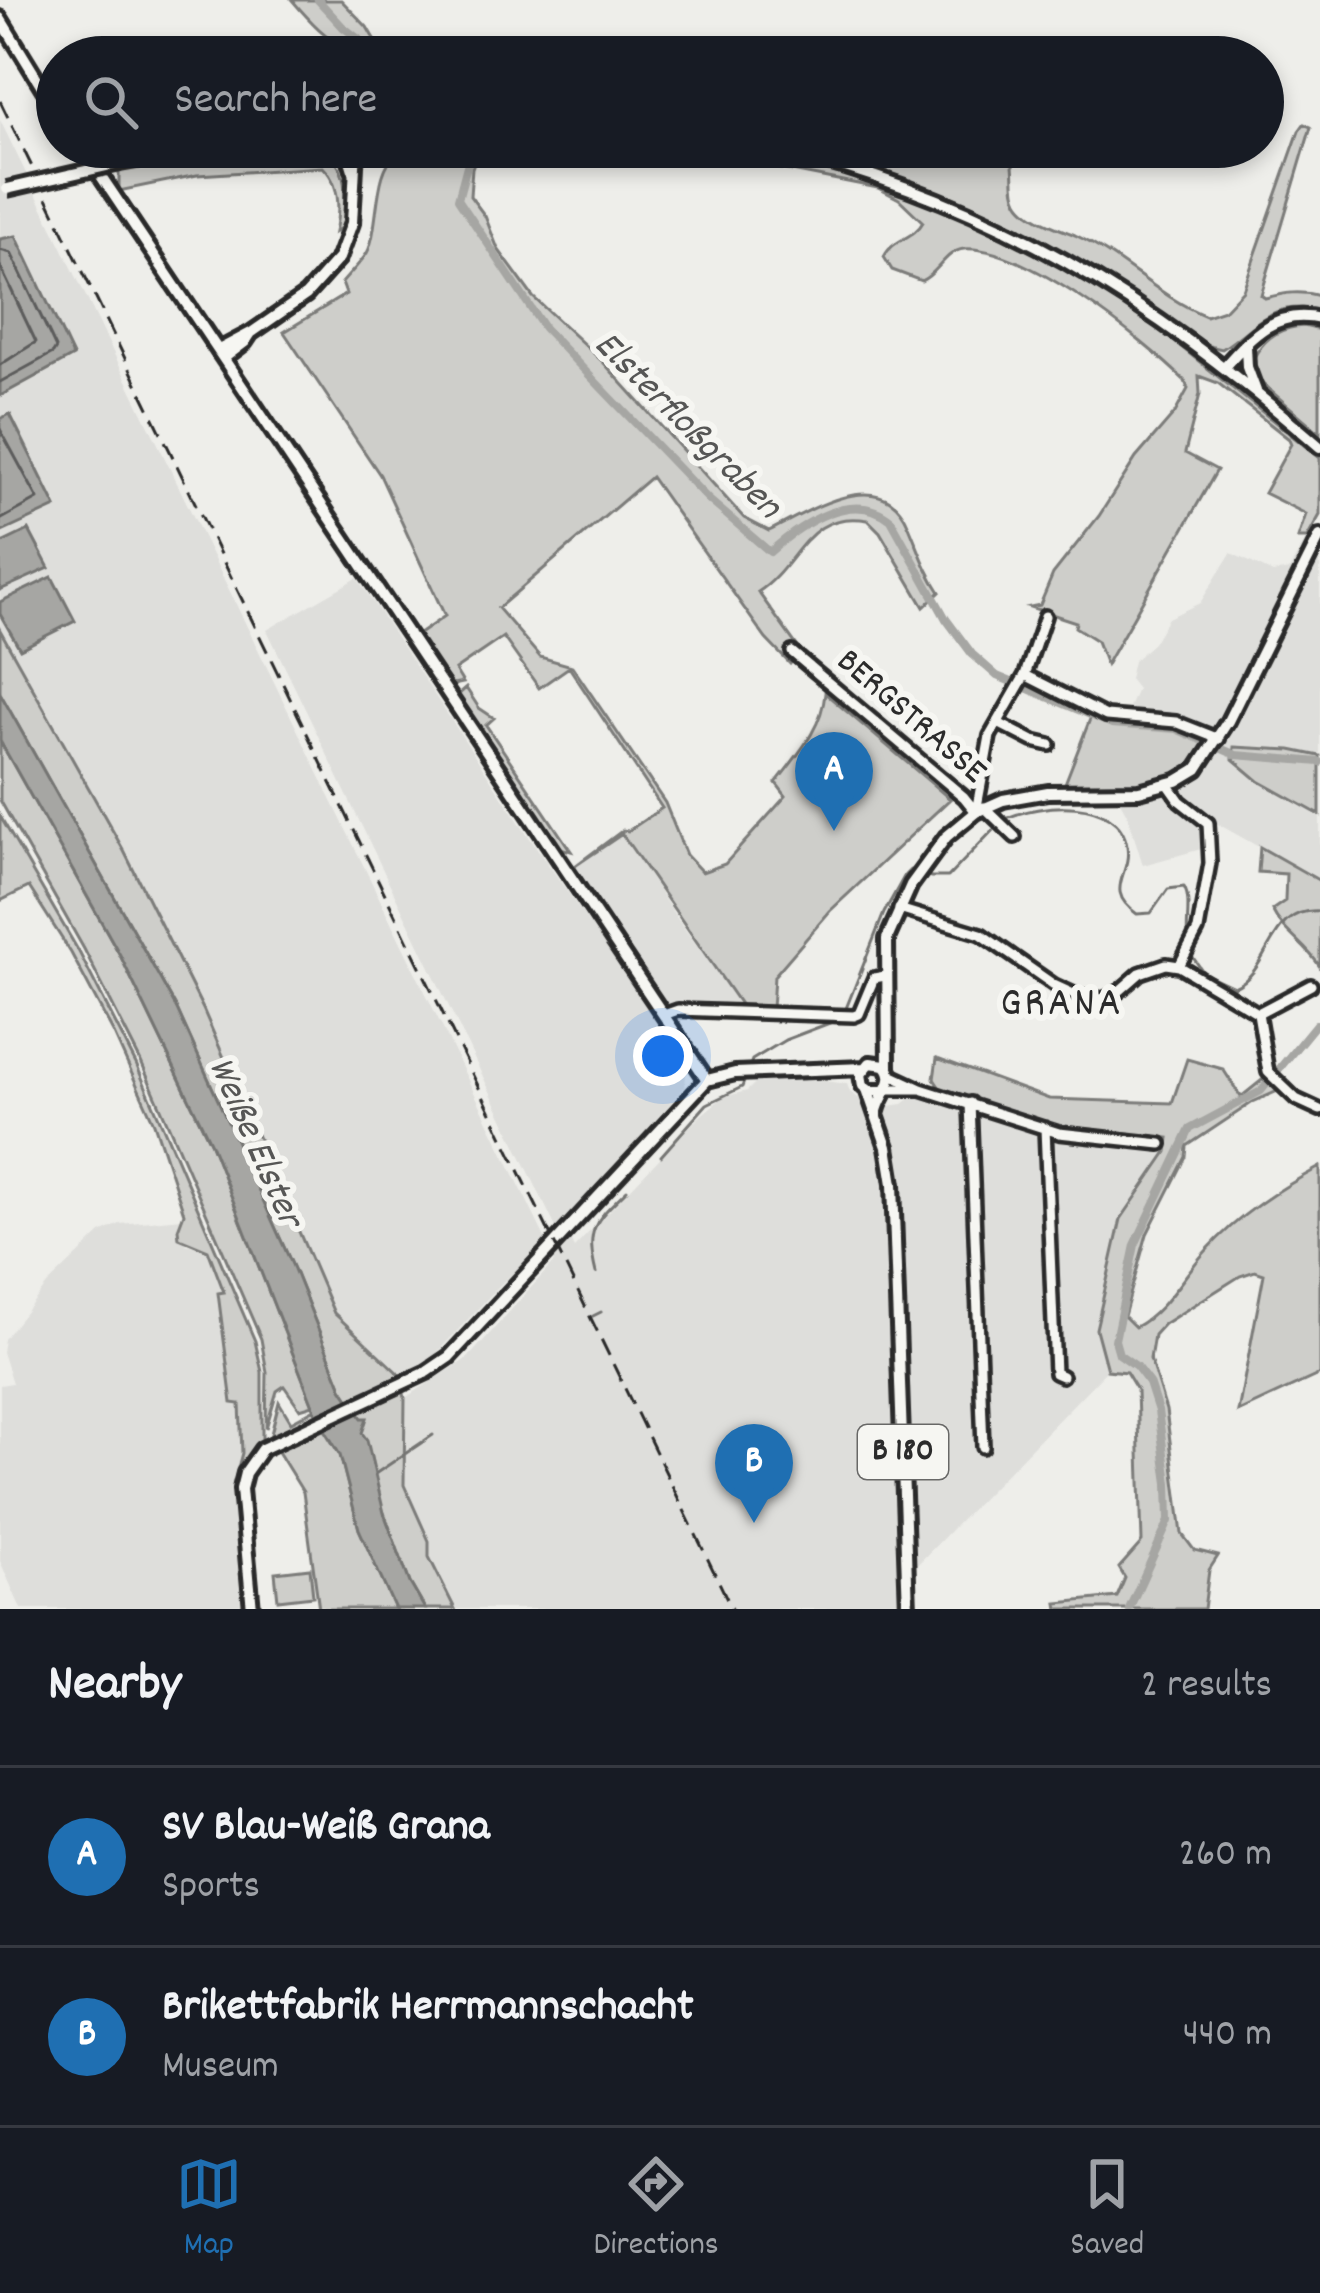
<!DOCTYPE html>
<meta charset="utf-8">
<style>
body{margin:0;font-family:Dekko,sans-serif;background:#20242c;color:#f1f3f6}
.you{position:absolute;left:663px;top:1056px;width:42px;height:42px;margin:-30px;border:9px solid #fff;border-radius:50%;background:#1a73e8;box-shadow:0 0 0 18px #1a73e833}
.badge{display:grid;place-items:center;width:78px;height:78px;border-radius:50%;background:#1f6fb2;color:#fff;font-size:39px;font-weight:700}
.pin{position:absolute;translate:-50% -99px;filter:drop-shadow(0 3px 6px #0008)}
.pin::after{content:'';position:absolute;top:63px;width:42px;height:36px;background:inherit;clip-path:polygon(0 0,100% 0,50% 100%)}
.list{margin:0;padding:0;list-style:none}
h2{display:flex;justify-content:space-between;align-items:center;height:156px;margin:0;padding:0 48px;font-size:51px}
h2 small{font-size:39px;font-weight:400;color:#9ea1a6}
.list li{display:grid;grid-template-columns:78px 1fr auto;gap:36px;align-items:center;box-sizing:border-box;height:180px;padding:0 48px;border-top:3px solid #363941}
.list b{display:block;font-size:45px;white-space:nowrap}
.list p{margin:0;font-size:39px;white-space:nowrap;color:#9ea1a6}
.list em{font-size:39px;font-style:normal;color:#9ea1a6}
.icon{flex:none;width:66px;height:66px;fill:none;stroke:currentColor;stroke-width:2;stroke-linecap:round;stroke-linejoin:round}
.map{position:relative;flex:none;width:1320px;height:1609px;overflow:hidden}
.search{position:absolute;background:#171b24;box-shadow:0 6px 18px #0003;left:36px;right:36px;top:36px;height:132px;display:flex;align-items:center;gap:30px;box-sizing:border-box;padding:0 42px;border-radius:66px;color:#9ea1a6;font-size:45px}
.sheet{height:516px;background:#171b24}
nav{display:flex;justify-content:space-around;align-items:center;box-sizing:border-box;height:168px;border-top:3px solid #363941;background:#171b24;font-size:33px;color:#9ea1a6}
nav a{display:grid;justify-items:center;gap:6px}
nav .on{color:#1f6fb2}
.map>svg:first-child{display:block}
.built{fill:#dededb}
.green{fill:#cececa;stroke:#7c7c7a;stroke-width:3}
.water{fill:#a6a6a3;stroke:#757573;stroke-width:3}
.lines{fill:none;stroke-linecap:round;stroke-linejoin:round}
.shore{stroke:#5c5c5b;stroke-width:3}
.stream{stroke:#757573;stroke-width:3}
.canal{stroke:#a6a6a3;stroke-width:8}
.minor-casing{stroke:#2b2b2b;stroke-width:18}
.major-casing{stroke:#2b2b2b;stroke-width:20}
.minor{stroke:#f6f6f2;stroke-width:9}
.major{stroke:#f6f6f2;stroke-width:10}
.rail{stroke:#2b2b2b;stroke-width:3;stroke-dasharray:18 9;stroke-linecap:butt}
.major-bridge-casing{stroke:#2b2b2b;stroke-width:20;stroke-linecap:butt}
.major-bridge{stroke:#f6f6f2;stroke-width:10}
.labels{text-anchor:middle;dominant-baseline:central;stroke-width:12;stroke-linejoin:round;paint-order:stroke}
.shield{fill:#f6f6f2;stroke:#686867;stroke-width:3}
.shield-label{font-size:33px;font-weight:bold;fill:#2b2b2b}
.street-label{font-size:36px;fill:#2b2b2b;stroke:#f6f6f2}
.water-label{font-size:39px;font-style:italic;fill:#565655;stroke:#f6f6f2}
.quarter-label{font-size:42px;letter-spacing:3px;fill:#2b2b2b;stroke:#f6f6f2}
</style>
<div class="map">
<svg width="1320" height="1609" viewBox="0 0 1320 1609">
<rect width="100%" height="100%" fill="#eeeeea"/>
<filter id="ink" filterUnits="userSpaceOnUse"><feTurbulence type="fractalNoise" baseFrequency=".00833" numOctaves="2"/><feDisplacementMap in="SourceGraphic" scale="24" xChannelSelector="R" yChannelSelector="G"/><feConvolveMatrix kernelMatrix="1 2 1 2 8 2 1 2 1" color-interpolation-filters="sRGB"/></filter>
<g filter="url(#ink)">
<path class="built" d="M 0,120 L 547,1242 L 558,1232 L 267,630 L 357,578 L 523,828 L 687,1063 L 685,1087 L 563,1224 L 574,1248 L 699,1117 L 723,1097 L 747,1091 L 758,1080 L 812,1079 L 847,1084 L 850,1092 L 869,1106 L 886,1164 L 901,1609 L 455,1609 L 429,1556 L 429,1541 L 404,1485 L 405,1398 L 468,1358 L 554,1262 L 547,1244 L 503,1282 L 432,1358 L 400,1375 L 334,1313 L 203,1009 L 124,851 L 0,630 Z
M 1307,538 L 1320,544 L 1320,756 L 1291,750 L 1259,781 L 1320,815 L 1320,881 L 1216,823 L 1205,848 L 1143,865 L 1127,814 L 1112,787 L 1170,724 L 1123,722 L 1137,689 L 1129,679 L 1133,661 L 1153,643 L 1168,618 L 1200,603 L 1231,553 L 1273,573 L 1289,570 Z
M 622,834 L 676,917 L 742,1007 L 665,1007 L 575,866 Z
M 927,1085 L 1043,1124 L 1170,1138 L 1167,1151 L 1121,1219 L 1096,1329 L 1107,1370 L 912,1570 L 898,1204 L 896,1165 L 882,1107 L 903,1104 Z
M 182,1218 L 178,1229 L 186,1244 L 208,1250 L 224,1293 L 218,1294 L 232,1402 L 240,1403 L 242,1453 L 234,1483 L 246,1609 L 21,1609 L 0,1561 L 0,1385 L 12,1383 L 2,1352 L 4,1339 L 47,1285 L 101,1233 L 120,1224 Z"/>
<path class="green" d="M 292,0 L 341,0 L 367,27 L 384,56 L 409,57 C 349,57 331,46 292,0 Z
M 1304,124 L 1311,127 L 1261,295 L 1265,298 C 1284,293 1300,290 1320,296 L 1320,310 C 1268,301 1260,324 1222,349 L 1209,346 C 1117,284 1021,220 915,183 C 874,169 832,158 789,147 L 852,147 L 885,161 L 912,165 L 925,147 L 1008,147 C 1018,169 1010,187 1018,201 C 1027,218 1058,228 1075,235 C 1122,257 1159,297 1206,316 L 1224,310 L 1243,290 L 1299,131 Z
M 445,147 L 480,147 L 472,168 L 470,196 L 485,216 L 498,249 L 533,297 L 603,362 L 744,518 L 769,531 C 808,512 882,462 908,524 C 919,549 925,570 940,592 L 924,607 L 880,532 L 868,520 C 805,509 799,566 758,592 L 800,650 L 790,664 L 766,639 L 651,477 L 498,608 L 540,657 L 572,666 L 665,803 L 686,855 L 702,872 L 725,864 L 786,796 L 776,783 C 797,755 822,729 825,693 L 950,799 L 830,911 L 774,976 L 772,1009 L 742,1007 L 622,834 L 575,866 L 623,830 L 628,831 L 662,808 L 569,667 L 539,688 L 503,637 L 455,670 L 463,683 L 448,686 L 415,637 L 445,616 L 380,475 L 284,332 L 346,294 L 342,283 C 350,273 360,264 367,253 C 380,230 373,165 398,154 C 412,148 430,151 445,147 Z
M 670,147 L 741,147 L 766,151 L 850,172 L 970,216 L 1023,243 L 1135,310 L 1320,458 L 1320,515 L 1307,538 L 1298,538 L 1306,514 L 1264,493 L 1291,444 L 1289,439 L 1218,383 L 1199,376 L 1200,394 L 1185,453 L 1217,470 L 1106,665 L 1097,641 L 1075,627 L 1076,622 L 1030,607 L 1040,605 L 1053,574 L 1099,516 L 1136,458 L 1175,413 L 1188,389 L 1185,381 C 1144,340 1024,245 964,249 C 945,251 938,274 921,281 L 892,270 L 884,257 C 892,239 914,239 923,222 L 899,199 L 878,188 Z
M 323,149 C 350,167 345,196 345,225 L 335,232 C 340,209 340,184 323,167 L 197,175 L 119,191 L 119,170 C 187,156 254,157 323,149 Z
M 1304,326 L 1320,330 L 1320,433 L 1259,381 L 1251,364 C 1261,340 1278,327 1304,326 Z
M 0,630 L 124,851 L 203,1009 L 334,1313 L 400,1375 L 405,1398 L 404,1485 L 429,1541 L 429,1557 L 455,1609 L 425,1609 L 410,1583 L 376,1491 L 361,1433 L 362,1419 L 342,1388 L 294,1269 L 177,1009 L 0,693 Z
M 466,688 L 479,708 L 494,718 L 486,725 L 571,851 L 560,848 L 490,745 C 484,725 467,714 458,695 Z
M 1092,714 L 1110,721 L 1170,724 L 1210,740 L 1193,766 L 1152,784 L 1064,786 Z
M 0,741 L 120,955 L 211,1144 L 313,1405 L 300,1409 L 284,1386 L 277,1391 L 266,1428 L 267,1372 L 261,1339 L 141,1062 L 84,949 L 0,800 Z
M 1234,747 L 1291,750 L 1320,756 L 1320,815 L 1259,781 L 1233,759 Z
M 0,816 L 79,952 L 136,1064 L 255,1341 L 262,1372 L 262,1443 L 248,1456 L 234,1483 L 242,1453 L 240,1404 L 232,1403 L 218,1293 L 224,1292 L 208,1250 L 179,1238 L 178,1229 L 184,1213 L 154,1123 L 113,1032 L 71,953 L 29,887 L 0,901 Z
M 1260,847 L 1320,881 L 1320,967 C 1306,944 1283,933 1272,910 L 1285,901 L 1286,874 L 1258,872 Z
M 937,1058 L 1049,1099 L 1172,1103 L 1187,1059 L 1223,1069 L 1241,1097 L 1267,1076 L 1280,1090 L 1253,1102 L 1187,1146 L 1186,1157 L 1147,1234 L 1124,1316 L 1135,1327 C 1164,1313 1184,1274 1206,1251 C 1239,1215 1277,1190 1320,1167 L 1320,1374 L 1238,1412 L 1264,1274 L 1255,1271 L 1240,1276 L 1164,1324 L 1154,1335 L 1150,1359 L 1166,1410 L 1182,1534 L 1194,1550 L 1218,1556 L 1209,1570 L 1204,1609 L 1058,1609 L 1057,1603 L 1117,1597 L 1125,1578 L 1119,1568 L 1142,1542 L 1137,1390 L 1126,1372 L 1107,1370 L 1096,1329 L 1121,1219 L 1167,1152 L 1169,1138 L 1043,1124 L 940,1088 L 934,1079 Z
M 279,1402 L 291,1422 L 315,1409 L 318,1418 L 270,1438 Z
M 321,1425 L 340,1455 L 359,1529 L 395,1609 L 319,1609 L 303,1492 L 277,1450 Z
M 310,1568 L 313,1596 L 278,1600 L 275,1572 Z"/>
<path class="water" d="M 16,236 L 73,356 L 0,396 L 0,239 Z
M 10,414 L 56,507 L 0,533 L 0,419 Z
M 29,530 L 49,568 L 0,590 L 0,544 Z
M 52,577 L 75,621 L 20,649 L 0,614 L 0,602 Z
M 0,693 L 177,1009 L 294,1269 L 342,1388 L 362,1418 L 367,1418 L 362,1433 L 367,1440 L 384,1513 L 410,1583 L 425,1609 L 395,1609 L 359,1529 L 340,1455 L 318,1418 L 211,1144 L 120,955 L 0,741 Z"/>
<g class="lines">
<path class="shore" d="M 0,250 L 11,253 L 56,348 L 53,353 L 0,382
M 0,266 L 36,342 L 0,365
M 0,429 L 38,499 L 0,520"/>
<path class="stream" d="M 1005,819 C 1039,803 1119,795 1127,846 C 1132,875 1102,889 1137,914 L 1151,913 L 1168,889 L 1184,887 C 1192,900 1185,925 1188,942
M 1192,956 L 1204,973 L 1234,987 C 1272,971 1268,906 1320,911
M 845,1011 L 884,913 L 905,875 L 910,870 L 931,877 L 948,877 L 997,826
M 661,1156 L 707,1104 L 742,1087 L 752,1060 L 785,1040 L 840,1019
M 596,1273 C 585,1228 595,1221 627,1190
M 593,1316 L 601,1312
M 375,1474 L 433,1435"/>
<path class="canal" d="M 318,0 L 343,27 L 382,57
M 472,147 L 458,199 L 544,328 L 708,499 L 770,552 C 801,524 853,488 891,520 L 946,619 L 972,654 L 997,676 L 1112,724 L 1176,729 L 1236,755 L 1320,762
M 1129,1609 L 1169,1521 L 1168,1483 L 1158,1411 L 1149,1383 L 1136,1366 L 1119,1354 L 1115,1340 L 1135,1245 L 1190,1129 L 1261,1091 L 1316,1024 L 1320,1025"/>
<g class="minor-casing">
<path id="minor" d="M 792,652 L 964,797 L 976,812
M 1025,675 L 1106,716 L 1176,722 L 1219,739
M 998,723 L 1033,741 L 1050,745
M 1168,784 L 1180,801 L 1208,823 L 1210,863 L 1198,930 L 1179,966
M 984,807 L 1015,837
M 976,812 L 990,736 L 1025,675 L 1045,616
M 899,909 L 981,934 L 1054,985 L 1078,996 L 1103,999 L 1116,994 L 1140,973 L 1166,964 L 1179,966 L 1258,1013 L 1268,1072 L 1296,1099 L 1320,1110
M 1258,1013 L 1311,985
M 664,1015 L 678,1010 L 854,1016 L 859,1014 L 874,978 L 885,976
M 891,1075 L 921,1089 L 1059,1133 L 1161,1144
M 886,1089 L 921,1089
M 970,1103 L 983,1447
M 1045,1128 L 1055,1373 L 1062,1376"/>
</g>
<g class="major-casing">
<path id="major" d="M 0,18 L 57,111
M 82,147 L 92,162
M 346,147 L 353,170
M 773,147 C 997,202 1147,297 1320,447
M 120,163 L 210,147
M 99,173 L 707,1080
M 1246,346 L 1247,367 L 1256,391
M 219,350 L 251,333
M 224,358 L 245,342 L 251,333 L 306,295 L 339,258 L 352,223 L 356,147
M 1224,367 C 1251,337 1276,308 1320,319
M 888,1067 L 887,939 L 911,885 L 946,837 L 976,812 L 1003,800 L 1048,792 L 1139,791 L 1177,781 L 1197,769 L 1228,721 L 1320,536
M 867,1089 L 887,1147 L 893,1184 L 908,1609
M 877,1111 C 881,1093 899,1080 885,1065 L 870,1063 L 861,1074 L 863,1086 L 870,1091 L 883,1091
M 252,1609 L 241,1489 L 245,1473 L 262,1449 L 427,1372 L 449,1357 L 707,1080 L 735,1073 L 864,1068"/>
</g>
<use href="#minor" class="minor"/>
<use href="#major" class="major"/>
<path class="rail" d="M 0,101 L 732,1609"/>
<g class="major-bridge-casing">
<path id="major-bridge" d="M 7,189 L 120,163"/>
</g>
<use href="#major-bridge" class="major-bridge"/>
</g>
</g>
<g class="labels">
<rect class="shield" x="858" y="1425" width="90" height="54" rx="9"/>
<g class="shield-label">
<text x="903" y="1452">B 180</text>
</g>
<g class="street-label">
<text transform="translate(910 718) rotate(41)">BERGSTRASSE</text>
</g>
<g class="water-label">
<text transform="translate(686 427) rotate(45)">Elsterfloßgraben</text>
<text transform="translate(253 1143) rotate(66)">Weiße Elster</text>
</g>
<g class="quarter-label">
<text x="1062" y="1006">GRANA</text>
</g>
</g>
</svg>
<div class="you"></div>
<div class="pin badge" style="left:834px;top:831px">A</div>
<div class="pin badge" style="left:754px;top:1523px">B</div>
<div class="search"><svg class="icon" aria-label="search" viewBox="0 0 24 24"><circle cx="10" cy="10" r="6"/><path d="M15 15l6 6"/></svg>Search here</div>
</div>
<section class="sheet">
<h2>Nearby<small>2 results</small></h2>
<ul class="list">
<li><span class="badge">A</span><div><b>SV Blau-Weiß Grana</b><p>Sports</p></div><em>260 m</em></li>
<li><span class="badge">B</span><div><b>Brikettfabrik Herrmannschacht</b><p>Museum</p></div><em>440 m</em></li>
</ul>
</section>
<nav>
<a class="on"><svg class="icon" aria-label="map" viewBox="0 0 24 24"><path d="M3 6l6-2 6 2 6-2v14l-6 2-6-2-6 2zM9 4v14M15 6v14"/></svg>Map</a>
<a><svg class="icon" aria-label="directions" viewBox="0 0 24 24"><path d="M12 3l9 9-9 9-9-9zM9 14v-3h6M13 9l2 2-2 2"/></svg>Directions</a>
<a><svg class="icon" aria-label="saved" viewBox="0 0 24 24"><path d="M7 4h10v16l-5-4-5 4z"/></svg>Saved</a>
</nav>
